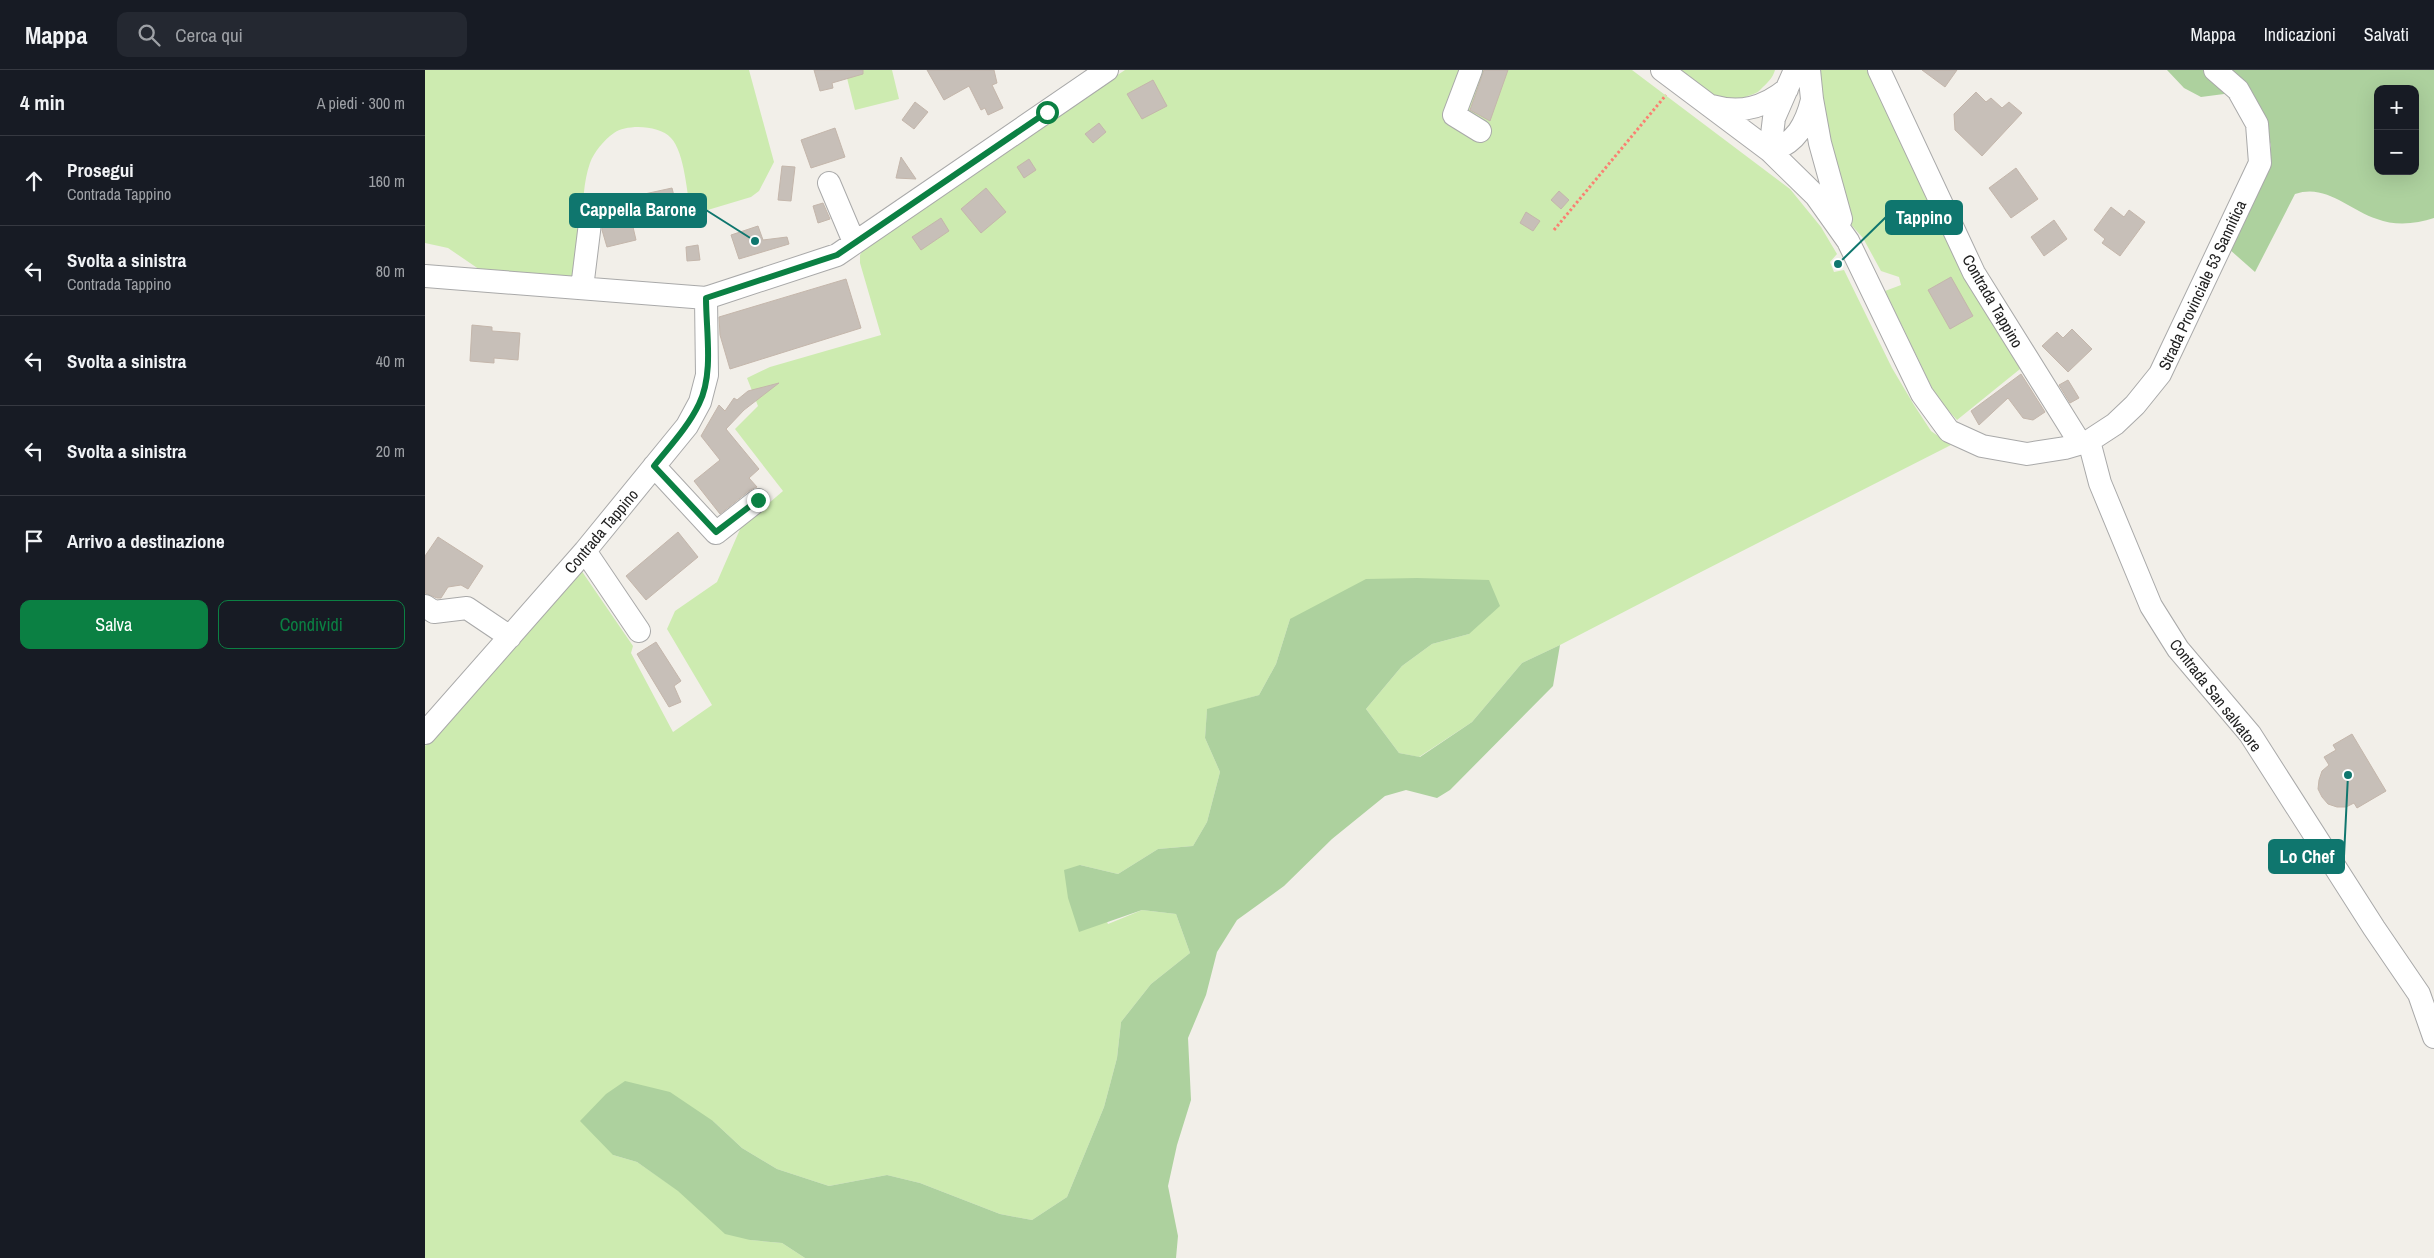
<!DOCTYPE html>
<html lang="it">
<meta charset="utf-8">
<style>
body{margin:0;font-family:"Archivo Narrow",sans-serif;background:#242831;color:#f1f3f6}
.controls{position:absolute;right:15px;top:15px;display:grid;overflow:hidden;border-radius:10px;box-shadow:0 5px 20px #0002}
.controls button{width:45px;height:45px;display:grid;place-items:center;padding:0;border:0;border-bottom:1px solid #363941;background:#171b24;color:#f1f3f6;font:25px sans-serif}
.stop{position:absolute;width:15px;height:15px;margin:-11px;border:4px solid #0b8043;border-radius:50%;background:#fff}
.stop.end{background:#0b8043;border-color:#fff;box-shadow:0 1px 5px #0008}
.list{margin:0;padding:0;list-style:none}
h2{display:flex;justify-content:space-between;align-items:center;height:65px;margin:0;padding:0 20px;font-size:21px}
h2 small{font-size:16px;font-weight:400;color:#9ea1a6}
.list li{display:grid;grid-template-columns:32px 1fr auto;gap:15px;align-items:center;box-sizing:border-box;height:90px;padding:0 20px;border-top:1px solid #363941}
.list b{display:block;font-size:19px;white-space:nowrap}
.list p{margin:0;font-size:16px;white-space:nowrap;color:#9ea1a6}
.list em{font-size:16px;font-style:normal;color:#9ea1a6}
.actions{display:flex;gap:10px;padding:15px 20px}
.actions a{flex:1;padding:11px 0;border:1px solid #0b8043;border-radius:10px;text-align:center;font-size:18px;color:#0b8043}
.actions .main{background:#0b8043;color:#fff}
.icon{flex:none;width:28px;height:28px;fill:none;stroke:currentColor;stroke-width:2;stroke-linecap:round;stroke-linejoin:round}
.map{position:relative;flex:none;width:2009px;height:1188px;overflow:hidden}
header{display:flex;align-items:center;gap:30px;box-sizing:border-box;height:70px;padding:0 25px;background:#171b24;border-bottom:1px solid #363941}
header strong{font-size:24px}
nav{display:flex;gap:28px;margin-inline-start:auto;font-size:18px}
.search{width:350px;height:45px;background:#242831;display:flex;align-items:center;gap:12px;box-sizing:border-box;padding:0 18px;border-radius:10px;color:#9ea1a6;font-size:19px}
main{display:flex}
aside{flex:1;background:#171b24}
.map>svg:first-child{display:block}
.grass{fill:#cdebb0}
.forest{fill:#add19e;fill-rule:evenodd}
.building{fill:#c7bfb8;stroke:#c4b6ab}
.lines{fill:none;stroke-linecap:round;stroke-linejoin:round}
.minor-casing{stroke:#a9a9a9;stroke-width:24}
.path{stroke:#fa8072;stroke-width:3;stroke-dasharray:2.5 2.5;stroke-linecap:butt}
.minor{stroke:#fff;stroke-width:22}
.route{stroke:#0b8043;stroke-width:6}
.labels{text-anchor:middle;dominant-baseline:central;stroke-width:4;stroke-linejoin:round;paint-order:stroke}
.street-label{font-size:16px;fill:#222;stroke:#fff}
.leader{fill:none;stroke:#0f766e;stroke-width:2}
.callout-dot{fill:#0f766e;stroke:#fff;stroke-width:2}
.callout{fill:#0f766e;stroke:#0f766e;stroke-width:2}
.callout-label{font-size:18px;text-anchor:middle;font-weight:bold;fill:#fff}
</style>
<header>
<strong>Mappa</strong>
<div class="search"><svg class="icon" aria-label="search" viewBox="0 0 24 24"><circle cx="10" cy="10" r="6"/><path d="M15 15l6 6"/></svg>Cerca qui</div>
<nav><a>Mappa</a><a>Indicazioni</a><a>Salvati</a></nav>
</header>
<main>
<aside>
<h2>4 min<small>A piedi · 300 m</small></h2>
<ul class="list">
<li><svg class="icon" aria-label="ahead" viewBox="0 0 24 24"><path d="M12 20V5M6 11l6-6 6 6"/></svg><div><b>Prosegui</b><p>Contrada Tappino</p></div><em>160 m</em></li>
<li><svg class="icon" aria-label="left" viewBox="0 0 24 24"><path d="M17 20v-9H6M10 6l-5 5 5 5"/></svg><div><b>Svolta a sinistra</b><p>Contrada Tappino</p></div><em>80 m</em></li>
<li><svg class="icon" aria-label="left" viewBox="0 0 24 24"><path d="M17 20v-9H6M10 6l-5 5 5 5"/></svg><div><b>Svolta a sinistra</b></div><em>40 m</em></li>
<li><svg class="icon" aria-label="left" viewBox="0 0 24 24"><path d="M17 20v-9H6M10 6l-5 5 5 5"/></svg><div><b>Svolta a sinistra</b></div><em>20 m</em></li>
<li><svg class="icon" aria-label="arrive" viewBox="0 0 24 24"><path d="M6 21V4h12l-3 4 3 4H6"/></svg><div><b>Arrivo a destinazione</b></div></li>
</ul>
<div class="actions"><a class="main">Salva</a><a>Condividi</a></div>
</aside>
<div class="map">
<svg width="2009" height="1188" viewBox="0 0 2009 1188">
<rect width="100%" height="100%" fill="#f2efe9"/>
<path class="grass" d="M 0,0 L 324,0 L 349,92 L 334,121 L 326,127 L 266,145 C 262,125 260,83 246,68 C 234,55 202,54 189,63 C 179,70 169,82 165,93 C 154,123 158,178 158,211 L 64,206 L 23,178 L 0,173 Z
M 420,0 L 467,0 L 474,29 L 430,40 Z
M 700,0 L 1207,0 L 1365,119 L 1396,157 L 1412,184 L 1405,192 L 1409,202 L 1419,200 L 1467,298 L 1489,335 L 1506,361 L 1526,375 L 1274,503 L 1135,575 L 1097,593 L 1047,652 L 994,687 L 974,683 L 941,639 L 977,596 L 1007,574 L 1044,564 L 865,549 L 851,594 L 834,625 L 782,640 L 780,668 L 795,702 L 782,752 L 768,776 L 733,779 L 693,804 L 655,795 L 683,854 L 717,840 L 751,844 L 765,883 L 726,914 L 696,952 L 692,988 L 679,1037 L 642,1127 L 607,1150 L 575,1144 L 495,1113 L 462,1105 L 404,1116 L 352,1099 L 317,1078 L 288,1051 L 188,1085 L 212,1092 L 325,1170 L 357,1173 L 380,1188 L 0,1188 L 0,676 L 156,500 L 208,576 L 206,583 L 248,662 L 287,635 L 242,559 L 250,541 L 292,512 L 316,457 L 358,421 L 310,359 L 333,336 L 322,308 L 345,297 L 456,265 L 435,193 L 435,185 L 442,174 Z
M 1253,0 L 1350,0 C 1348,8 1342,13 1336,19 C 1333,23 1328,24 1323,26 C 1296,38 1273,15 1253,0 Z
M 1394,0 L 1445,0 L 1600,295 L 1532,350 L 1512,328 L 1460,221 L 1476,215 L 1474,207 L 1456,201 L 1438,168 L 1421,149 L 1396,39 Z"/>
<path class="forest" d="M 1742,0 L 2009,0 L 2009,148 C 1991,154 1970,156 1952,149 C 1924,140 1901,113 1870,124 L 1830,202 L 1804,179 L 1839,109 L 1846,76 L 1837,42 L 1810,6 L 1799,24 L 1776,27 L 1759,18 ZM 1953,19 L 1990,19 L 1990,101 L 1953,101 Z
M 992,508 L 1064,510 L 1075,536 L 1044,564 L 1007,574 L 977,596 L 941,639 L 974,683 L 995,687 L 1047,652 L 1097,593 L 1135,575 L 1128,616 L 1025,720 L 1012,728 L 981,720 L 960,726 L 907,769 L 859,816 L 812,850 L 792,882 L 781,925 L 763,968 L 766,1030 L 752,1075 L 743,1116 L 753,1166 L 751,1188 L 380,1188 L 357,1173 L 325,1170 L 300,1164 L 253,1121 L 212,1092 L 188,1085 L 155,1051 L 181,1024 L 200,1011 L 245,1022 L 288,1051 L 317,1078 L 352,1099 L 404,1116 L 462,1105 L 495,1113 L 575,1144 L 607,1150 L 642,1127 L 679,1037 L 692,988 L 696,952 L 726,914 L 765,883 L 751,844 L 717,840 L 654,862 L 643,828 L 639,800 L 655,795 L 693,804 L 733,779 L 768,776 L 782,752 L 795,702 L 780,668 L 782,639 L 834,625 L 851,594 L 865,549 L 941,509 Z"/>
<path class="building" d="M 389,0 L 438,0 L 438,4 L 407,13 L 408,18 L 395,21 Z
M 502,0 L 569,0 L 572,13 L 567,15 L 578,38 L 563,45 L 560,38 L 556,40 L 544,16 L 519,30 Z
M 1059,0 L 1083,0 L 1065,51 L 1045,40 Z
M 1497,0 L 1532,0 L 1520,17 Z
M 728,10 L 742,36 L 717,49 L 702,24 Z
M 1551,22 L 1561,32 L 1566,28 L 1577,38 L 1584,32 L 1597,43 L 1557,86 L 1530,60 L 1529,44 Z
M 490,32 L 503,42 L 489,59 L 477,50 Z
M 674,53 L 681,62 L 668,73 L 660,64 Z
M 410,58 L 420,87 L 386,98 L 376,70 Z
M 476,87 L 491,109 L 471,108 Z
M 604,89 L 611,100 L 599,108 L 592,97 Z
M 357,96 L 370,97 L 366,131 L 353,130 Z
M 1591,98 L 1613,129 L 1586,148 L 1564,118 Z
M 247,118 L 254,146 L 208,157 L 211,170 L 182,177 L 177,160 L 178,140 L 186,138 L 185,135 L 202,131 L 201,128 Z
M 561,118 L 581,142 L 556,163 L 536,139 Z
M 1134,121 L 1144,130 L 1136,139 L 1126,130 Z
M 398,133 L 405,149 L 393,153 L 388,136 Z
M 1686,137 L 1699,147 L 1704,140 L 1720,152 L 1695,186 L 1677,173 L 1680,169 L 1669,160 Z
M 1101,142 L 1115,151 L 1108,161 L 1095,153 Z
M 516,148 L 524,161 L 496,180 L 487,167 Z
M 1629,150 L 1642,169 L 1619,186 L 1606,167 Z
M 333,156 L 338,170 L 362,167 L 364,174 L 314,189 L 306,165 Z
M 273,175 L 275,190 L 262,191 L 261,177 Z
M 1526,207 L 1548,246 L 1525,259 L 1503,220 Z
M 421,209 L 436,258 L 305,299 L 295,265 L 294,247 Z
M 47,255 L 67,257 L 67,261 L 95,263 L 93,290 L 69,288 L 69,293 L 45,291 Z
M 1647,259 L 1667,279 L 1643,302 L 1617,276 L 1632,262 L 1638,268 Z
M 1596,304 L 1620,342 L 1608,350 L 1598,348 L 1583,328 L 1554,355 L 1546,341 Z
M 1643,310 L 1654,328 L 1645,333 L 1634,315 Z
M 354,313 L 319,340 L 301,359 L 334,399 L 324,408 L 332,417 L 325,420 L 295,444 L 269,411 L 295,390 L 276,366 L 294,335 L 300,341 L 309,328 L 312,330 L 323,321 Z
M 253,462 L 273,487 L 221,530 L 201,506 Z
M 13,467 L 58,496 L 43,519 L 36,515 L 23,517 L 16,528 L 12,528 L 0,523 L 0,486 Z
M 231,572 L 256,611 L 249,616 L 256,632 L 244,637 L 212,584 Z
M 1927,664 L 1961,721 L 1932,738 L 1929,733 L 1921,737 L 1912,737 L 1903,734 L 1897,727 L 1893,719 L 1894,710 L 1897,701 L 1904,695 L 1899,687 L 1911,680 L 1908,675 Z"/>
<g class="lines">
<g class="minor-casing">
<path id="minor" d="M 1046,0 L 1029,45 L 1055,61
M 1237,0 L 1345,81 L 1391,126 L 1423,171 L 1497,324 L 1524,361 L 1557,376 L 1602,384 L 1640,378 L 1664,371 L 1690,354 L 1710,335 L 1735,304 L 1835,93 L 1832,54 L 1813,20 L 1790,0
M 1384,0 L 1387,29 L 1395,73 L 1416,149
M 1454,0 L 1549,203 L 1655,373
M 1287,36 C 1315,44 1339,38 1362,19
M 1345,81 L 1349,48 L 1370,0
M 1345,81 C 1371,74 1381,54 1387,30
M 404,113 L 429,172
M 0,206 L 281,228
M 157,218 L 166,145
M 1664,371 L 1675,413 L 1726,536 L 1753,579 L 1825,664 L 1949,858 L 1994,924 L 2009,967
M 229,396 L 291,463 L 333,430
M 160,481 L 214,561
M 0,536 L 9,542 L 42,538 L 85,567
M 0,663 L 160,481 L 262,356 L 275,332 L 282,305 L 281,228 L 412,185 L 682,0"/>
</g>
<path class="path" d="M 1129,160 L 1241,25"/>
<use href="#minor" class="minor"/>
</g>
<g class="lines">
<path class="route" d="M 333,430 L 291,462 L 229,396 C 245,376 263,357 274,334 C 289,304 281,261 281,228 L 412,185 L 622,42"/>
</g>
<g class="labels">
<g class="street-label">
<text transform="translate(1777 215) rotate(-65)">Strada Provinciale 53 Sannitica</text>
<text transform="translate(1568 231) rotate(60)">Contrada Tappino</text>
<text transform="translate(176 461) rotate(-50)">Contrada Tappino</text>
<text transform="translate(1791 625) rotate(52)">Contrada San salvatore</text>
</g>
</g>
<path class="leader" d="M330 171L281 140M1413 194L1461 147M1923 705L1919 786"/>
<g class="callout-dot">
<circle cx="330" cy="171" r="5"/>
<circle cx="1413" cy="194" r="5"/>
<circle cx="1923" cy="705" r="5"/>
</g>
<g class="callout">
<rect x="145" y="124" width="136" height="33" rx="5"/>
<rect x="1461" y="131" width="76" height="33" rx="5"/>
<rect x="1844" y="770" width="75" height="33" rx="5"/>
</g>
<g class="callout-label">
<text x="213" y="146">Cappella Barone</text>
<text x="1499" y="154">Tappino</text>
<text x="1882" y="793">Lo Chef</text>
</g>
</svg>
<div class="controls">
<button>+</button>
<button>−</button>
</div>
<div class="stop" style="left:622px;top:42px"></div>
<div class="stop end" style="left:333px;top:430px"></div>
</div>
</main>
